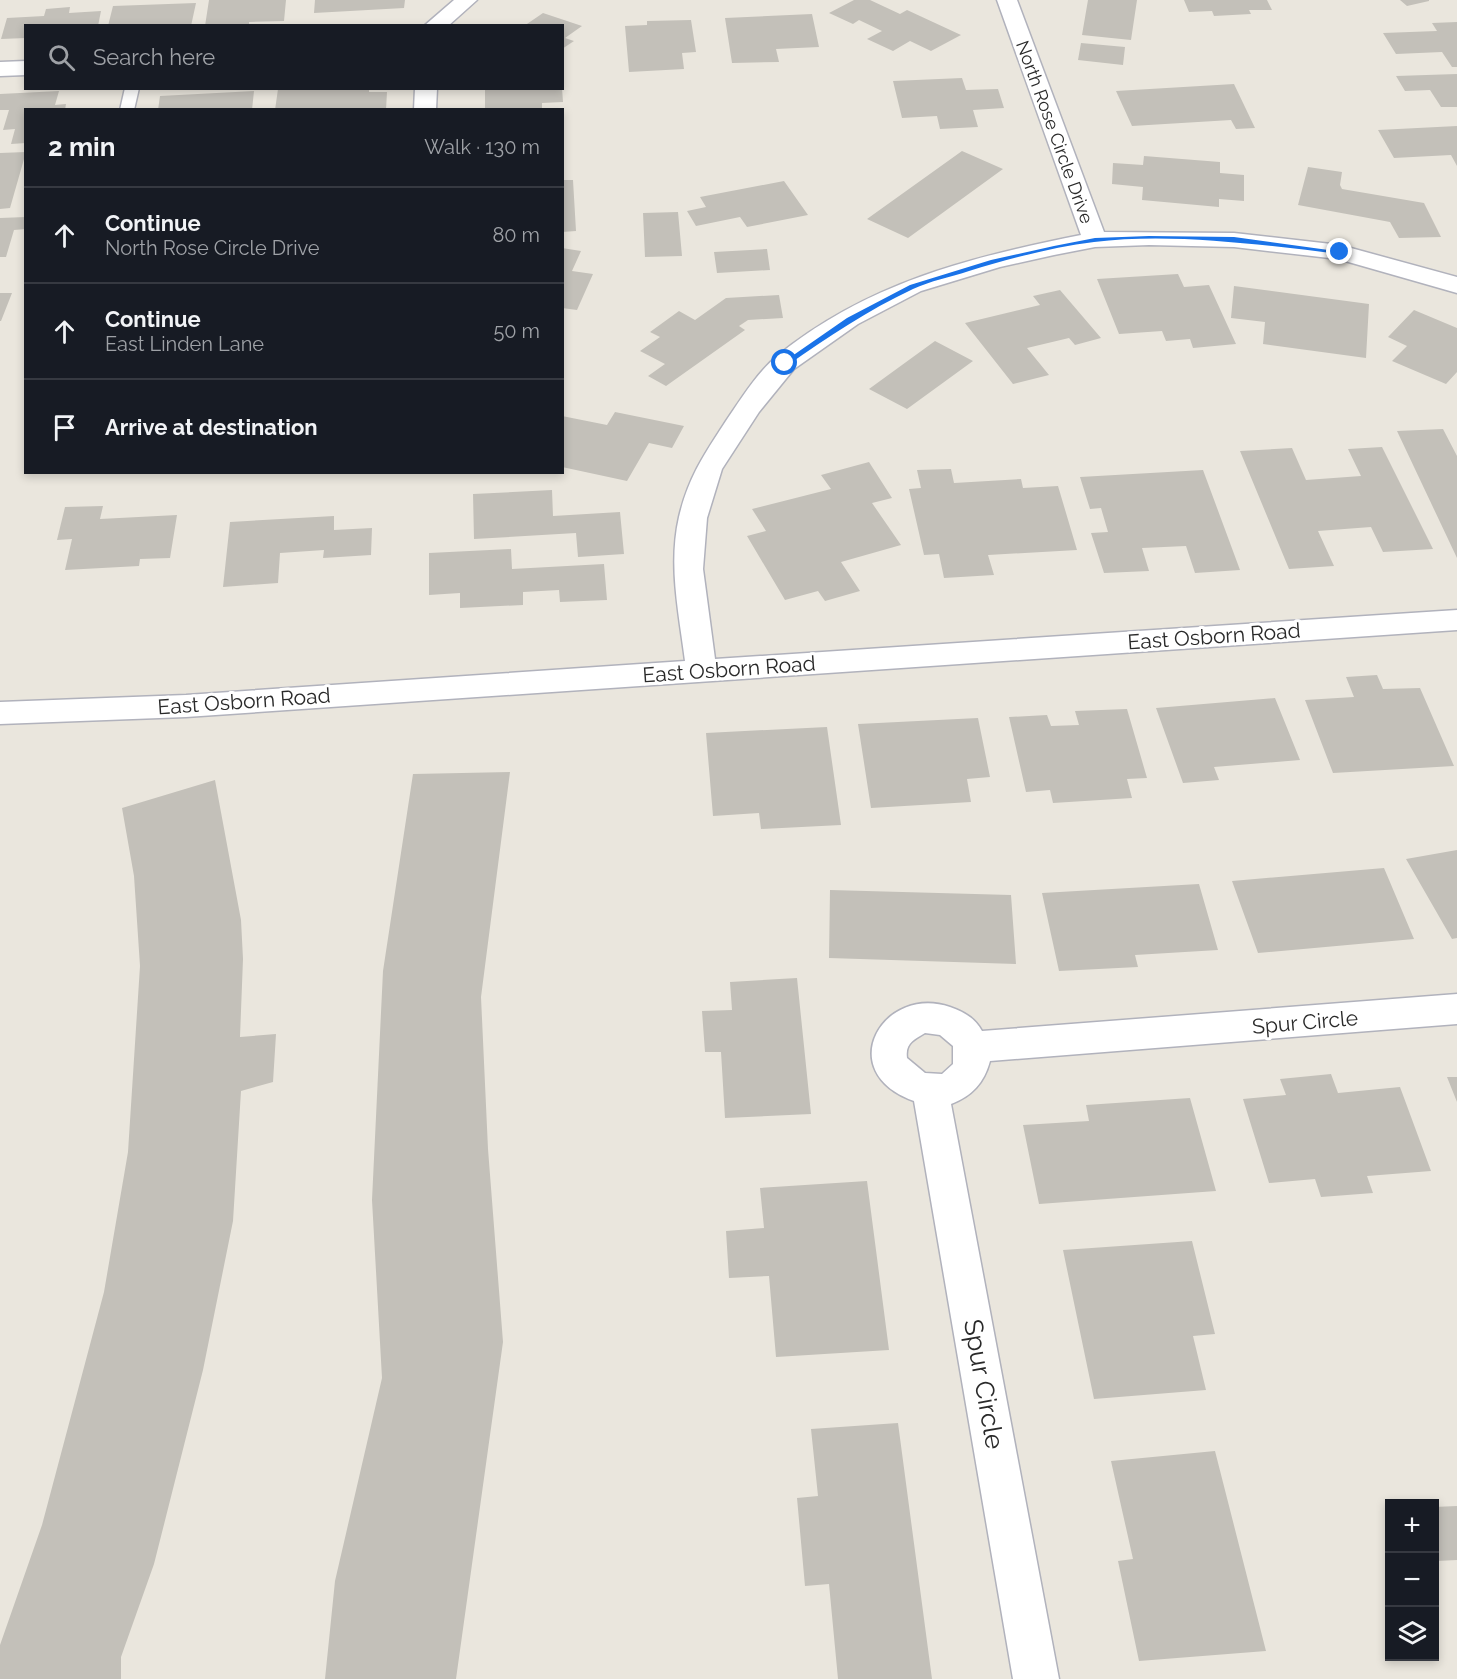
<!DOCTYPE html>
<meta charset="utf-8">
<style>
body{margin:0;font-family:Raleway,sans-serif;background:#20242c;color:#f1f3f6}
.controls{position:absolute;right:18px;bottom:18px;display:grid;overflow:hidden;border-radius:0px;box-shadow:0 3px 9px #0003}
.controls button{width:54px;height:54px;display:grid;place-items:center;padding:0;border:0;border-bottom:2px solid #363941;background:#171b24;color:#f1f3f6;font:30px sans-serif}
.stop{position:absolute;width:18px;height:18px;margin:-14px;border:4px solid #1a73e8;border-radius:50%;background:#fff}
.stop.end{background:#1a73e8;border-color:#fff;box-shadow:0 2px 6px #0008}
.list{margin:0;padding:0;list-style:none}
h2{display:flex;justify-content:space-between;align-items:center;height:78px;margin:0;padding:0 24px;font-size:26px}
h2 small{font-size:20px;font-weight:400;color:#9ea1a6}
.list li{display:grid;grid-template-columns:39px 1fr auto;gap:18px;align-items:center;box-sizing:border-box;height:96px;padding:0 24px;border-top:2px solid #363941}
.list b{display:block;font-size:22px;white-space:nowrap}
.list p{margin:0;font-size:20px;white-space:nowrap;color:#9ea1a6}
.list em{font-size:20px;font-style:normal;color:#9ea1a6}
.icon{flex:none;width:33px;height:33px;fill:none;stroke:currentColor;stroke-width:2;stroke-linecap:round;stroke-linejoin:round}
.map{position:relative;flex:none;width:1457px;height:1679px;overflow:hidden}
.search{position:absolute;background:#171b24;box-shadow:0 3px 9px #0003;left:24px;top:24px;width:540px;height:66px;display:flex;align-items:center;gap:15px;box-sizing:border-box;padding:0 21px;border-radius:0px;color:#9ea1a6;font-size:22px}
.panel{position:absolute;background:#171b24;box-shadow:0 3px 9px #0003;left:24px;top:108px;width:540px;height:366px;border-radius:0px}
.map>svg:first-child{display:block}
.building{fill:#c3c0b9}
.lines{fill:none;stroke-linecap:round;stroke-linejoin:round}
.service-casing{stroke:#b1b2bc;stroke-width:3}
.minor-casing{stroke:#b1b2bc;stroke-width:3}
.service{fill:#fff;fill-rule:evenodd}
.minor{fill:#fff;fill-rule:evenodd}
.route{fill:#1a73e8}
.labels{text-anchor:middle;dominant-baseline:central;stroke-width:6;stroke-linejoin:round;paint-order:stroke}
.far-street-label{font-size:18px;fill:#2a2a2a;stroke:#fff}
.street-label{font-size:21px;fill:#2a2a2a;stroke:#fff}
.near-street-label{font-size:26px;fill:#2a2a2a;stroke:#fff}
</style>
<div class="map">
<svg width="1457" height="1679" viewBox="0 0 1457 1679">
<rect width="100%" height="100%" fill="#eae6dd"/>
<path class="building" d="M 209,0 L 286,0 L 284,21 L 249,22 L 249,26 L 205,26 Z
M 315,0 L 405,0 L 404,8 L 314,13 Z
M 854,0 L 870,0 L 900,14 L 907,10 L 961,35 L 931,51 L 910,41 L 893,51 L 867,39 L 882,31 L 859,20 L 853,24 L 829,13 Z
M 1088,0 L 1137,0 L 1131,40 L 1082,35 Z
M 1184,0 L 1267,0 L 1272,10 L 1249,10 L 1251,14 L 1214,16 L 1212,11 L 1189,12 Z
M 1400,0 L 1429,0 L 1429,1 L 1407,6 Z
M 196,3 L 191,26 L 108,26 L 113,6 Z
M 70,7 L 69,13 L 101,11 L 98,26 L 26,26 L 26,38 L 1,39 L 7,18 L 44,16 L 46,9 Z
M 543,13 L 582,26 L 565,38 L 574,41 L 562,49 L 562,26 L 524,26 Z
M 812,14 L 819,47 L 776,49 L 779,62 L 732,63 L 725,18 Z
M 691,20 L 696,52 L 682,53 L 684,69 L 629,72 L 625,26 L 647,25 L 647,21 Z
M 1457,22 L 1457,67 L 1452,67 L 1442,52 L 1396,54 L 1383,33 L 1437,31 L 1432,23 Z
M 1081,43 L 1125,47 L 1123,65 L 1078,60 Z
M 1457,74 L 1457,107 L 1441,107 L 1430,90 L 1405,91 L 1396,76 Z
M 962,78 L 966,90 L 998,89 L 1004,108 L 973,110 L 978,127 L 940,129 L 937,116 L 902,118 L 893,81 Z
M 1234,84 L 1255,128 L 1236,129 L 1231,120 L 1132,126 L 1116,91 Z
M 281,88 L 369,88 L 369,92 L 387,92 L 386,110 L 275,110 L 278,89 Z
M 485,88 L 562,88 L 563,102 L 542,103 L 542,110 L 485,110 Z
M 59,91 L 55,105 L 66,104 L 65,110 L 26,110 L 26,143 L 11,144 L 15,129 L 3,130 L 9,110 L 0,110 L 0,94 Z
M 254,91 L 252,110 L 158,110 L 160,96 Z
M 1457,126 L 1457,166 L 1451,155 L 1394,158 L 1378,130 Z
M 962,151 L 1003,169 L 908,238 L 867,219 Z
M 26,152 L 10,208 L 0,209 L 0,153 Z
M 1144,156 L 1220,162 L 1220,173 L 1244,175 L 1244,201 L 1219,199 L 1219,207 L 1142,200 L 1143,187 L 1112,184 L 1113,163 L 1143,165 Z
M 1308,167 L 1342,172 L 1340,185 L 1342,189 L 1424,203 L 1441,237 L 1399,238 L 1390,222 L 1298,205 Z
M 562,180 L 573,180 L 576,231 L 562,232 Z
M 784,181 L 808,215 L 747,227 L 740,217 L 696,226 L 687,211 L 706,207 L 700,197 Z
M 678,212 L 682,256 L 645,257 L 643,213 Z
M 26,217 L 26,229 L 14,230 L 6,257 L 0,257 L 0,218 Z
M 562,248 L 581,251 L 572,271 L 593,274 L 577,310 L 562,308 Z
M 767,249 L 770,270 L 717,273 L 714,252 Z
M 1178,274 L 1184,287 L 1209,285 L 1236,344 L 1193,348 L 1190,339 L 1166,341 L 1162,331 L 1119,334 L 1097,279 Z
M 1234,286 L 1369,304 L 1366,358 L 1263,344 L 1265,322 L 1231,318 Z
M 1060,290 L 1101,338 L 1075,345 L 1069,338 L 1027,348 L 1049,375 L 1013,384 L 965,323 L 1040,305 L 1033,296 Z
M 0,293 L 12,293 L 1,321 L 0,321 Z
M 779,295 L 783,318 L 748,320 L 739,326 L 745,330 L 666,386 L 648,376 L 665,364 L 640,351 L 660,337 L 650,332 L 679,311 L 695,320 L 726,298 Z
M 1414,310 L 1457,328 L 1457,372 L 1446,384 L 1392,361 L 1407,346 L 1388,337 Z
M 935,341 L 973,361 L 907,409 L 869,389 Z
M 615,412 L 684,426 L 672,448 L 649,443 L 627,481 L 562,467 L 562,416 L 607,425 Z
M 1443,429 L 1457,456 L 1457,558 L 1397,431 Z
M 1382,447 L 1433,549 L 1383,552 L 1371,527 L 1318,531 L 1334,566 L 1289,569 L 1240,451 L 1292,448 L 1306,480 L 1361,476 L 1348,449 Z
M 869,462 L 892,498 L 872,503 L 901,545 L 841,562 L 860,591 L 825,601 L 818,591 L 785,600 L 747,536 L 766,531 L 752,509 L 831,489 L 821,475 Z
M 951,469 L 954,483 L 1021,479 L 1023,488 L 1058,486 L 1077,550 L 988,555 L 994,575 L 944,578 L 939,554 L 924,555 L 909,489 L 921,488 L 917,470 Z
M 1203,470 L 1240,570 L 1195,573 L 1186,546 L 1142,548 L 1149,571 L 1104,573 L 1091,533 L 1108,532 L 1101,508 L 1090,509 L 1080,477 Z
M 552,490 L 553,516 L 620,512 L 624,554 L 578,557 L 576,533 L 474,539 L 473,494 Z
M 103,506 L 100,519 L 177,515 L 170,558 L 140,559 L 139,566 L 65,570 L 72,539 L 57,540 L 65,507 Z
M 334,516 L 334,530 L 372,528 L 371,555 L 323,558 L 324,550 L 280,553 L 278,583 L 223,587 L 230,522 Z
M 511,549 L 512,569 L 604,564 L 607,600 L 560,602 L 559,590 L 523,592 L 523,605 L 460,608 L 460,593 L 429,595 L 429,553 Z
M 1377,675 L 1383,689 L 1420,688 L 1454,766 L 1333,773 L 1305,700 L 1354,697 L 1346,677 Z
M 1275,698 L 1300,760 L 1214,767 L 1219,780 L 1183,783 L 1156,708 Z
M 1127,709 L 1147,778 L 1127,779 L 1132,798 L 1053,803 L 1050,790 L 1026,792 L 1009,717 L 1047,715 L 1051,726 L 1079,725 L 1075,711 Z
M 978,718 L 990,777 L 967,779 L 971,802 L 871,808 L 858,724 Z
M 827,727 L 841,825 L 761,829 L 759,813 L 713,816 L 706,733 Z
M 510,772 L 481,997 L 488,1149 L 503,1342 L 456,1679 L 325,1679 L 335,1581 L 382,1378 L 372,1200 L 383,971 L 413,774 Z
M 215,780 L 241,920 L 243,959 L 240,1037 L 276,1034 L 273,1082 L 241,1091 L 233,1221 L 203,1370 L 154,1564 L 121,1657 L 121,1679 L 0,1679 L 0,1645 L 42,1525 L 104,1292 L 128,1152 L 140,966 L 134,876 L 122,808 Z
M 1457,850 L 1457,938 L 1452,939 L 1406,859 Z
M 1384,868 L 1414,939 L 1258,953 L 1232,881 Z
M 1199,884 L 1218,950 L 1135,955 L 1138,967 L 1059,971 L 1042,893 Z
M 830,890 L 1011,895 L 1016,964 L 829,958 Z
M 797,978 L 811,1114 L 725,1118 L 721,1052 L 705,1052 L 702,1011 L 732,1010 L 730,982 Z
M 1331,1074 L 1338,1093 L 1400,1087 L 1431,1171 L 1367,1176 L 1373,1193 L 1321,1197 L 1315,1179 L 1269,1183 L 1243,1099 L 1286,1095 L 1280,1079 Z
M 1447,1077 L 1457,1077 L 1457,1102 Z
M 1190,1098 L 1216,1191 L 1039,1204 L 1023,1125 L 1089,1121 L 1086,1105 Z
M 867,1181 L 889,1350 L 776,1357 L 769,1276 L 729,1278 L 726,1231 L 764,1228 L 760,1188 Z
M 1192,1241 L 1215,1334 L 1193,1336 L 1206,1390 L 1094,1399 L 1063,1250 Z
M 898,1423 L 932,1679 L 838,1679 L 829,1584 L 805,1586 L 797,1498 L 818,1496 L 811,1429 Z
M 1215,1451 L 1266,1651 L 1139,1661 L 1118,1561 L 1133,1559 L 1111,1461 Z
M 1457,1506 L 1457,1560 L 1437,1561 L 1434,1550 L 1434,1507 Z"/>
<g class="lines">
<g class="service-casing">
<path id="service" d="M 125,88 L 139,88 L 134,110 L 120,110 Z"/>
</g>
<g class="minor-casing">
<path id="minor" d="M 454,0 L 477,0 L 448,26 L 424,26 Z
M 997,0 L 1017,0 L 1104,232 L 1234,233 L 1340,245 L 1457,277 L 1457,293 L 1338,259 L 1234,247 L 1149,245 L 1095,247 L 1054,255 L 1000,267 L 921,291 L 858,324 L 794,369 L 759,412 L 722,469 L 707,518 L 703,569 L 715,659 L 1457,610 L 1457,630 L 186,717 L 0,724 L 0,702 L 186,695 L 685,661 C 679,614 668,565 679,517 C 688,479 703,456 724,424 C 739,402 756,374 777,356 C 867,283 970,257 1081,235 Z
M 26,61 L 26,75 L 0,76 L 0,62 Z
M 415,88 L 437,88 L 436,110 L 414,110 Z
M 1457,994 L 1457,1024 L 990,1061 C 984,1083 972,1096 951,1104 L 1059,1679 L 1013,1679 L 914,1101 C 832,1072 883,984 950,1007 C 964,1012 975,1018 982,1031 ZM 925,1033 L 940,1035 L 953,1046 L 953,1064 L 942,1074 L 925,1073 L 907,1058 C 905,1043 914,1040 925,1033 Z"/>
</g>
<use href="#service" class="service"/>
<use href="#minor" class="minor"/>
</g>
<path class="route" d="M 1149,236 L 1234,237 L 1343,252 L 1340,254 C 1263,245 1171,232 1094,242 C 1052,247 1009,259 969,271 C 951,277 930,281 913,289 C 868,310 828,337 788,365 L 782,363 L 847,318 L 910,285 L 991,260 L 1054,246 L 1095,238 Z"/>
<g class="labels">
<g class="far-street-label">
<text transform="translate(1055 132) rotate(70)">North Rose Circle Drive</text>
</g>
<g class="street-label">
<text transform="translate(1214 636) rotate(-4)">East Osborn Road</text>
<text transform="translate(729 669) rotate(-4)">East Osborn Road</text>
<text transform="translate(244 701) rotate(-4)">East Osborn Road</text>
<text transform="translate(1305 1022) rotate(-5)">Spur Circle</text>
</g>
<g class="near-street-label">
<text transform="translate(984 1384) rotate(80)">Spur Circle</text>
</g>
</g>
</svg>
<div class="controls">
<button>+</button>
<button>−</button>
<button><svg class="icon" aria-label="layers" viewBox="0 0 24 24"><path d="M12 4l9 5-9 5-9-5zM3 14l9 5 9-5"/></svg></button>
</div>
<div class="stop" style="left:785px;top:363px"></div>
<div class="stop end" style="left:1340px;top:252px"></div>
<div class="search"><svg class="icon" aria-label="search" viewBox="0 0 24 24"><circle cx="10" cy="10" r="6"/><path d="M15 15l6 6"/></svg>Search here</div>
<section class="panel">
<h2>2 min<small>Walk · 130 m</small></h2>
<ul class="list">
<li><svg class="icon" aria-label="ahead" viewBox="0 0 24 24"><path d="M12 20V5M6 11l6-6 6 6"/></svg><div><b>Continue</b><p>North Rose Circle Drive</p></div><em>80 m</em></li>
<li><svg class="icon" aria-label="ahead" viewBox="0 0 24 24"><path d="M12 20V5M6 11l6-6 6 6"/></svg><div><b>Continue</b><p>East Linden Lane</p></div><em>50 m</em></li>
<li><svg class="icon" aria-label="arrive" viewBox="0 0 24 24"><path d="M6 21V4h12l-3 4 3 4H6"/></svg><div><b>Arrive at destination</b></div></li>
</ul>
</section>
</div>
